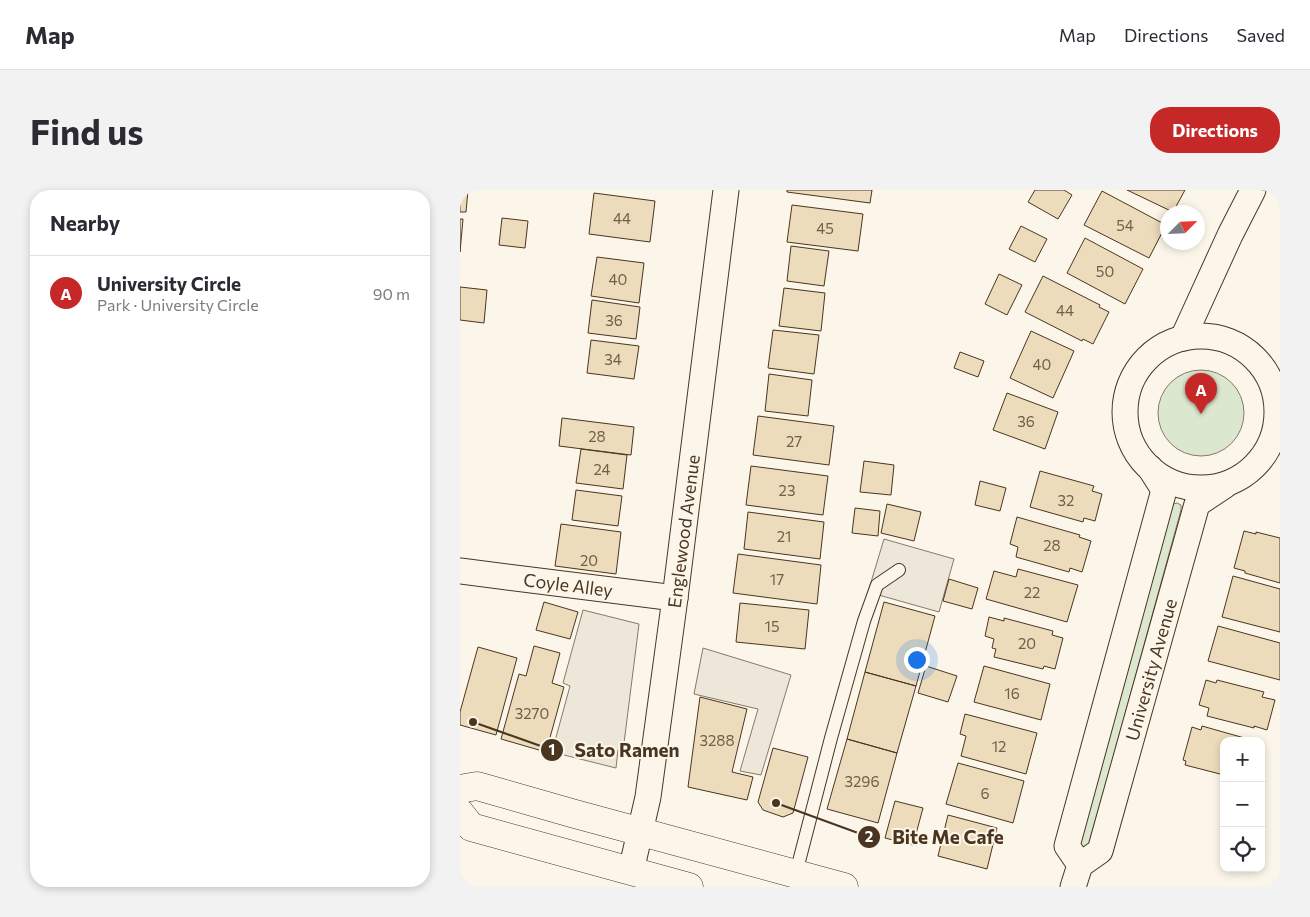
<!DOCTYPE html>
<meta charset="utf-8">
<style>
body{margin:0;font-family:Commissioner,sans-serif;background:#f2f2f3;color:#2b2b33}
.controls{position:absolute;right:15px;bottom:15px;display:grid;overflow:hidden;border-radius:10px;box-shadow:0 2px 8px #0003}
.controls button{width:45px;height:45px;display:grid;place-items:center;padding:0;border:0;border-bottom:1px solid #e1e1e2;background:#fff;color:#2b2b33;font:25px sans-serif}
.compass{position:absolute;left:700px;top:15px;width:45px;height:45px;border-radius:50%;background:#fff;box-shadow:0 2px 8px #0003;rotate:66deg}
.you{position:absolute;left:456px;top:469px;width:18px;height:18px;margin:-12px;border:4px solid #fff;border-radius:50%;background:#1a73e8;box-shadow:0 0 0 8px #1a73e833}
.badge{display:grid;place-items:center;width:32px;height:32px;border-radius:50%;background:#c62828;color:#fff;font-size:16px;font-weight:700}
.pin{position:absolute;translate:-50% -41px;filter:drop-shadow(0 1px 2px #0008)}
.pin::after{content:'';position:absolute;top:26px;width:18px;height:15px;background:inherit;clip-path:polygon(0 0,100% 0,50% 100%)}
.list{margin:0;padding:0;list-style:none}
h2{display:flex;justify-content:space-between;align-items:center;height:65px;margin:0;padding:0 20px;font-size:21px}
h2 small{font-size:16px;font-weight:400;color:#7c7c81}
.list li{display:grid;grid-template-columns:32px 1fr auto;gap:15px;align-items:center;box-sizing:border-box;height:75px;padding:0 20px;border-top:1px solid #e1e1e2}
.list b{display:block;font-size:19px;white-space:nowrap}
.list p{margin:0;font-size:16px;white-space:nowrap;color:#7c7c81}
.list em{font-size:16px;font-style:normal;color:#7c7c81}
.icon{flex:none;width:28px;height:28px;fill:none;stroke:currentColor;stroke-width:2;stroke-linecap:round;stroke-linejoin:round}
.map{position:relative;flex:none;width:820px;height:697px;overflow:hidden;border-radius:20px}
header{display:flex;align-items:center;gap:30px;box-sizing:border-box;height:70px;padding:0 25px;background:#fff;border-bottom:1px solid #e1e1e2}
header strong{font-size:24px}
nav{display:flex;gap:28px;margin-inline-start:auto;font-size:18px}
.intro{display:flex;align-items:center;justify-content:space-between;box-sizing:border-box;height:120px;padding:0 30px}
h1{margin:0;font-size:35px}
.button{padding:12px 22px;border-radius:20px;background:#c62828;color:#fff;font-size:18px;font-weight:700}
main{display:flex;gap:30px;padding:0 30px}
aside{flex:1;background:#fff;border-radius:20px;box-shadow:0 2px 8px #0003}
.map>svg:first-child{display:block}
.green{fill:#dce7d0;stroke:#887966}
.parking{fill:#ede7d9;stroke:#887966}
.building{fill:#ecdcbc;stroke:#4a3520}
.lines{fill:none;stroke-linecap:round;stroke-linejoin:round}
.service-casing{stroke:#4a3520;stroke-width:14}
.minor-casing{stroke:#4a3520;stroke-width:27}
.primary-casing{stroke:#4a3520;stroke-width:29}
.service{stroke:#fbf6e9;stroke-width:12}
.minor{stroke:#fbf6e9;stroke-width:25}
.primary{stroke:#fbf6e9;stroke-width:28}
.labels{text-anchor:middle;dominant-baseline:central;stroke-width:4;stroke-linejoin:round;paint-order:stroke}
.number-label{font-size:15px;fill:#725f47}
.street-label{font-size:18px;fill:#4a3520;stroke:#fbf6e9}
.leader{fill:none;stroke:#4a3520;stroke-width:2}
.callout-dot{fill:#4a3520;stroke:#fbf6e9;stroke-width:2}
.mark-label{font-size:15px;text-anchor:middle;font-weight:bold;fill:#fff}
.callout-label{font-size:19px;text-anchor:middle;font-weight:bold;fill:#4a3520;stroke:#fbf6e9;stroke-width:4;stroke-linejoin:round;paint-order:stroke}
</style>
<header>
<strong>Map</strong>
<nav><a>Map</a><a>Directions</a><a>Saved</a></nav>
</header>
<div class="intro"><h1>Find us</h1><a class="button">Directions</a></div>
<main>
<aside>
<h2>Nearby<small></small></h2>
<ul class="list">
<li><span class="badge">A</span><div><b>University Circle</b><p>Park · University Circle</p></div><em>90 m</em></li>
</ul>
</aside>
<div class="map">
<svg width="820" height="697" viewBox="0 0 820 697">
<rect width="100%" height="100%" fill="#fbf6e9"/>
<path class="green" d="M698 223a43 43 0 1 1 86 0a43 43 0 1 1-86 0Z
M 717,313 L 721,315 L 721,320 L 629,655 L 626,658 L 618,656 L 713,314 Z"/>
<path class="parking" d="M 424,349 L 494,369 L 479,422 L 408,402 Z
M 123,420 L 179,434 L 163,561 L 158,560 L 156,578 L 92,562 L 110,496 L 103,493 Z
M 243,458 L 331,485 L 301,585 L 280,581 L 298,519 L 234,504 Z"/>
<path class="building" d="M 0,0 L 8,0 L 6,22 L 0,22 Z
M 327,0 L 412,0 L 410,13 L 327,2 Z
M 575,0 L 604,0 L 612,5 L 598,29 L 568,12 Z
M 667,0 L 725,0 L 713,22 Z
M 642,1 L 706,35 L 689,68 L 624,35 Z
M 134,3 L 195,11 L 190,52 L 129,44 Z
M 332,15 L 403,24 L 398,61 L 327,52 Z
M 42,28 L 68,31 L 65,58 L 39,55 Z
M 0,29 L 3,29 L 0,62 Z
M 561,36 L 587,49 L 575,72 L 549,59 Z
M 625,48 L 683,79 L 665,114 L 607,83 Z
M 331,56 L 369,61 L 364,96 L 327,91 Z
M 137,67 L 184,73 L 179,113 L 131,106 Z
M 539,84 L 562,95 L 547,125 L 525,114 Z
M 583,86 L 640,115 L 639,117 L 649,122 L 633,154 L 623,149 L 622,151 L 565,122 Z
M 0,97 L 27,100 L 24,133 L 0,130 Z
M 324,98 L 365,103 L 361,141 L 319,136 Z
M 132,110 L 180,117 L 176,149 L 128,143 Z
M 313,140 L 359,145 L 354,184 L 308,178 Z
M 571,141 L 614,161 L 593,208 L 550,188 Z
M 131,150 L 179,156 L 174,189 L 127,183 Z
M 500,162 L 524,171 L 518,187 L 494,178 Z
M 309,184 L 352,190 L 348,226 L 305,221 Z
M 547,203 L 598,222 L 585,259 L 533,240 Z
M 298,226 L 374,236 L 369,275 L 293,265 Z
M 102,228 L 174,237 L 171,265 L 99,256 Z
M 121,259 L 167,265 L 163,299 L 116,293 Z
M 404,271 L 434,275 L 431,305 L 400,302 Z
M 291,276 L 368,286 L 363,325 L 286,315 Z
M 580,281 L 634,296 L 632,301 L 642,304 L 635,331 L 624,328 L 623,332 L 570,317 Z
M 520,291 L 546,298 L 540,321 L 515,315 Z
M 116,300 L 162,306 L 158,336 L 112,330 Z
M 427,314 L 461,322 L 454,351 L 421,343 Z
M 395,318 L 420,321 L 418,346 L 392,343 Z
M 288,322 L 364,332 L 360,369 L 284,359 Z
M 557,327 L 620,345 L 619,347 L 631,351 L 622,382 L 610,378 L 609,382 L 556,367 L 558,357 L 550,354 Z
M 101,334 L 161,342 L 156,384 L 95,376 Z
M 784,341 L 796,344 L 796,342 L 820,348 L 820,393 L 785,383 L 785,381 L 774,378 Z
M 278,364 L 361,375 L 357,414 L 273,403 Z
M 558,379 L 618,395 L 607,432 L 526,409 L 534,381 L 556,387 Z
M 773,386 L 820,399 L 820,442 L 762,427 Z
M 489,389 L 518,398 L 512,419 L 483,411 Z
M 84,412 L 118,422 L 110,449 L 76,440 Z
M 424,412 L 475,426 L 456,496 L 405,482 Z
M 280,413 L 349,420 L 345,459 L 276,452 Z
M 529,427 L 544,431 L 544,428 L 593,441 L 592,445 L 603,448 L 595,479 L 584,476 L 583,479 L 534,467 L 536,459 L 532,458 L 534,449 L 525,446 Z
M 758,436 L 820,453 L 820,490 L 748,471 Z
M 74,456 L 100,463 L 92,493 L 104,497 L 86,562 L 41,549 L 59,484 L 66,486 Z
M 18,457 L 57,468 L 36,545 L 0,535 L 0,522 Z
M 466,476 L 497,486 L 488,512 L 458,503 Z
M 524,476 L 590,494 L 581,530 L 514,512 Z
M 405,482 L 456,496 L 437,563 L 387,549 Z
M 746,490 L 756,493 L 757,490 L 804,502 L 802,507 L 815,510 L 807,540 L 794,536 L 794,538 L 747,526 L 749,518 L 739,515 Z
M 240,507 L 287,519 L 272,582 L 293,587 L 287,610 L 228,597 Z
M 505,524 L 577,543 L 566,584 L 501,566 L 506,546 L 500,544 Z
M 742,536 L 795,551 L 764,551 L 764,585 L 725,575 L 726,571 L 723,570 L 732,537 L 741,540 Z
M 387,549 L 437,563 L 418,633 L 367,619 Z
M 313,558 L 348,567 L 333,623 L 323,627 L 303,620 L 298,612 Z
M 498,573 L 564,591 L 553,633 L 486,614 Z
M 435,611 L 463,618 L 453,655 L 425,648 Z
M 488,625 L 537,638 L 527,679 L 478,666 Z"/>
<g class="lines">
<g class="service-casing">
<path id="service" d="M 336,683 L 371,548 L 404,431 L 417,395 L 439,380"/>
</g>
<g class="minor-casing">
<g id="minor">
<circle cx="741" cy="222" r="76"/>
<path d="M 723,148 L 770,45 L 793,0"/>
<path id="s1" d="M 0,381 L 215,408"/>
<path d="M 620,675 L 607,656 L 704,300 L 690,278"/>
<path id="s2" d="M 171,681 L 188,607 L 215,408 L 266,0"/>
<path id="s3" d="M 613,697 L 620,675 L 640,661 L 737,314 L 764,296"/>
</g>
</g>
<g class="primary-casing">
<path id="primary" d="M 0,599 L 17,596 L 115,624 L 384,697
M 0,623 L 11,637 L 229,697"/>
</g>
<use href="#service" class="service"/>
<use href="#minor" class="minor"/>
<use href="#primary" class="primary"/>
</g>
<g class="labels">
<g class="number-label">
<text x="162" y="28">44</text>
<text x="665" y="35">54</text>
<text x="365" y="38">45</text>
<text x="645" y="81">50</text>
<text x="158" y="89">40</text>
<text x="605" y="120">44</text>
<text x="154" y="130">36</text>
<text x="153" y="169">34</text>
<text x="582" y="174">40</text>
<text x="566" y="231">36</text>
<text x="137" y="246">28</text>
<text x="334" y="251">27</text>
<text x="142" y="279">24</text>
<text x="327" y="300">23</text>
<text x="606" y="310">32</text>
<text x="324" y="346">21</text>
<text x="592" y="355">28</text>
<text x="129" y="370">20</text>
<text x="317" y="389">17</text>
<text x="572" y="402">22</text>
<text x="312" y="436">15</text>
<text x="567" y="453">20</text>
<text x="552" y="503">16</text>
<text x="72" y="523">3270</text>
<text x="257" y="550">3288</text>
<text x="539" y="556">12</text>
<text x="402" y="591">3296</text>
<text x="525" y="603">6</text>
</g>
<g class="street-label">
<text stroke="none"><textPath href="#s2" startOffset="344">Englewood Avenue</textPath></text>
<text stroke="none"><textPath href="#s1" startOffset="109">Coyle Alley</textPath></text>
<text stroke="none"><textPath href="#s3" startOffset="236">University Avenue</textPath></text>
</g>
</g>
<path class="leader" d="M13 532L92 560M316 613L409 647"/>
<g class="callout-dot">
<circle cx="13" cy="532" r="5"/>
<circle cx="316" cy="613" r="5"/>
<circle cx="92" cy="560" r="12"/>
<circle cx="409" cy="647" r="12"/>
</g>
<g class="mark-label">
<text x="92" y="565">1</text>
<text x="409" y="652">2</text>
</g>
<g class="callout-label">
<text x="167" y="567">Sato Ramen</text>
<text x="488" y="654">Bite Me Cafe</text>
</g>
</svg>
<div class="controls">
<button>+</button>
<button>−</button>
<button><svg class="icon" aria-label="locate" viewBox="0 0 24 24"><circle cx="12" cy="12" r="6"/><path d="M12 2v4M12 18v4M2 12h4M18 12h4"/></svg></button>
</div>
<svg class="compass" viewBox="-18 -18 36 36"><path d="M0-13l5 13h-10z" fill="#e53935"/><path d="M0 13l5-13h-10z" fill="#7c7c81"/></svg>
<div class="you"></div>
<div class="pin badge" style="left:741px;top:224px">A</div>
</div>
</main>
